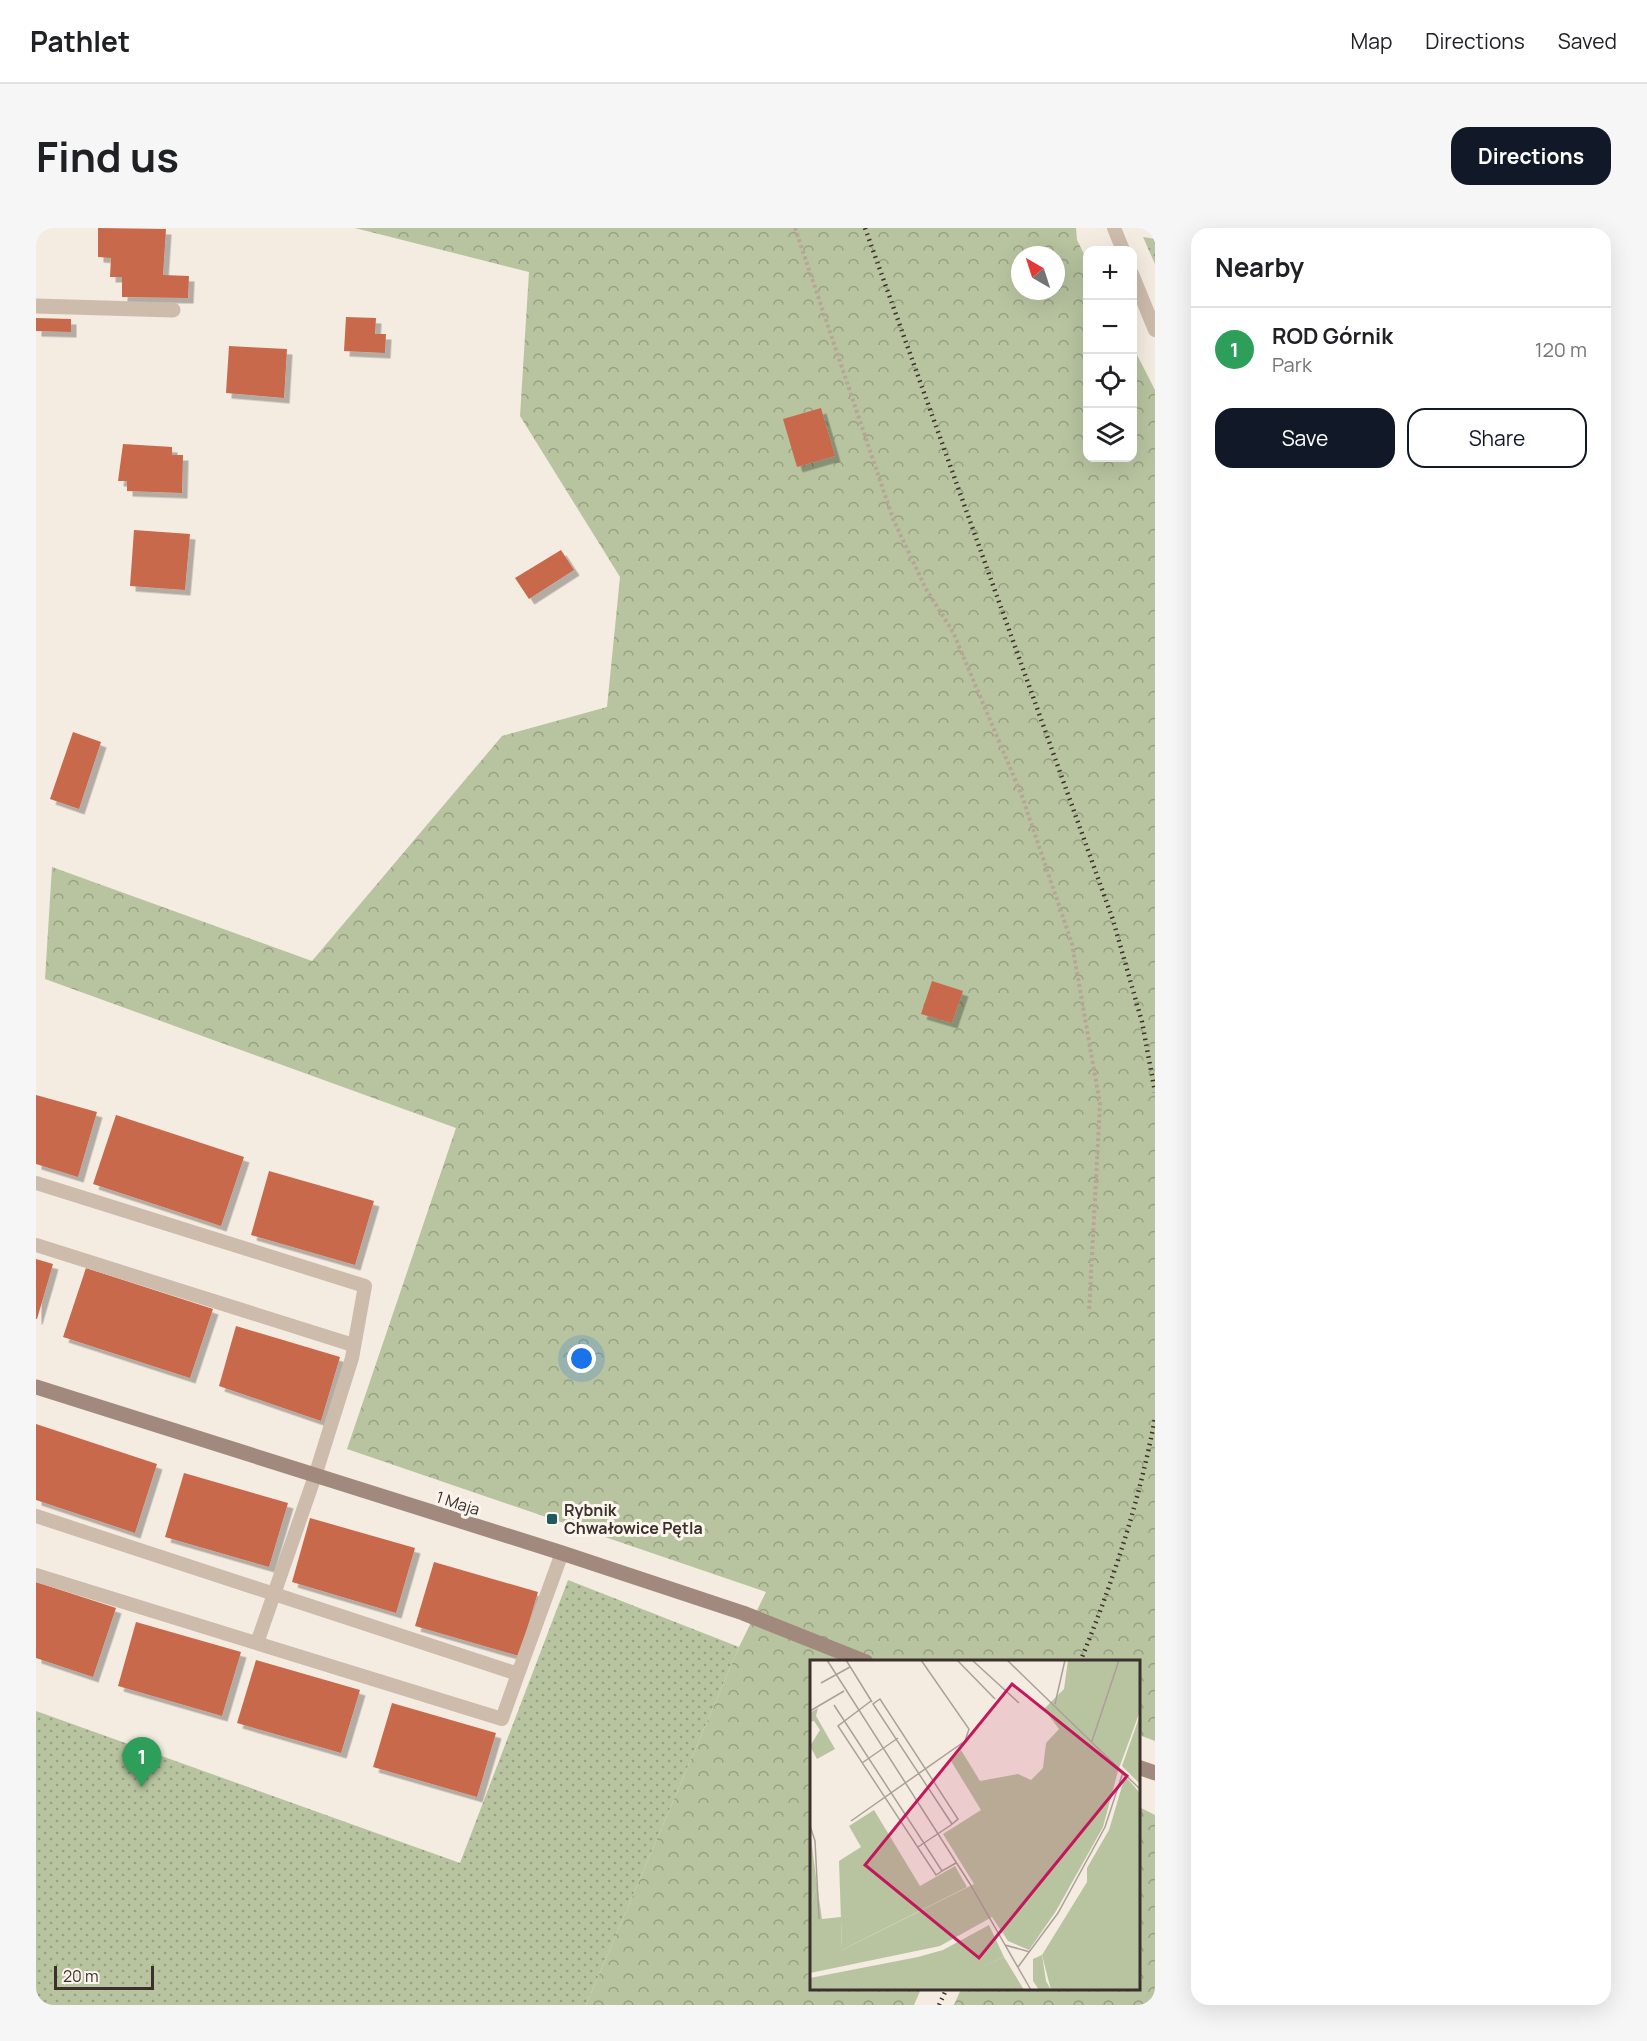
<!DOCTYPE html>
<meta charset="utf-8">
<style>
body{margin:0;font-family:Manrope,sans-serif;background:#f6f6f6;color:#202124}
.controls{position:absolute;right:18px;top:18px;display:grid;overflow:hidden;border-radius:12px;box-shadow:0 6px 24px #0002}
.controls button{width:54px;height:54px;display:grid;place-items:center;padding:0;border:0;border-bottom:2px solid #e0e0e0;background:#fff;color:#202124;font:30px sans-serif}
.compass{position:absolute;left:975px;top:18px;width:54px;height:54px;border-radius:50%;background:#fff;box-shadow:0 6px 24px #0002;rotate:321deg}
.scale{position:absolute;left:18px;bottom:15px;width:100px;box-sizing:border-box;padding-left:6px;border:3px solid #3b302b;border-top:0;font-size:16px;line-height:21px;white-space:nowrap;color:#3b302b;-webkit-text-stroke:4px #fbf5ee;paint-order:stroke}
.you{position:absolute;left:546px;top:1131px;width:21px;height:21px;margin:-15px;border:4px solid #fff;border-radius:50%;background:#1a73e8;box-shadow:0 0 0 9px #1a73e833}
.badge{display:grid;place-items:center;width:39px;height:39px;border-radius:50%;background:#111827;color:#fff;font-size:20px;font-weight:700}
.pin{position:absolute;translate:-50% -50px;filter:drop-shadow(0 2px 3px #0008)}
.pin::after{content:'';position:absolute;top:32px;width:21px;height:18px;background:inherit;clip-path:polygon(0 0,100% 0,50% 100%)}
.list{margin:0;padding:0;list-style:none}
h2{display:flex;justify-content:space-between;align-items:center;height:78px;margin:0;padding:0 24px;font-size:26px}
h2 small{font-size:20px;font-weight:400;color:#757577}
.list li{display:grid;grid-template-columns:39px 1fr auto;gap:18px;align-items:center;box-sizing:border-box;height:84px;padding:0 24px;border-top:2px solid #e0e0e0}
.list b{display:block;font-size:22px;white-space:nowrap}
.list p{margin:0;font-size:20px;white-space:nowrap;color:#757577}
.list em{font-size:20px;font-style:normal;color:#757577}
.actions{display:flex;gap:12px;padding:18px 24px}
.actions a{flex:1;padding:14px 0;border:2px solid #111827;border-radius:18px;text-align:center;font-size:21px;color:#111827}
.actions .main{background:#111827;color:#fff}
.icon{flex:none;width:33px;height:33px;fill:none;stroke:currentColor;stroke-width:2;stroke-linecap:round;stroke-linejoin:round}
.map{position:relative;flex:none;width:1119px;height:1777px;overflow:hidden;border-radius:18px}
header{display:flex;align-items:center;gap:36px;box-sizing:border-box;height:84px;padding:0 30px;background:#fff;border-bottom:2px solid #e0e0e0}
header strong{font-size:28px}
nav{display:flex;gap:33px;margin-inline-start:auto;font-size:21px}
.intro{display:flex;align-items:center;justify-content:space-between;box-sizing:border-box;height:144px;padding:0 36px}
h1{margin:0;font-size:42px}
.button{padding:15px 27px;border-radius:18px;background:#111827;color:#fff;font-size:21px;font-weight:700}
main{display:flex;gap:36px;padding:0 36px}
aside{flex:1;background:#fff;border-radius:18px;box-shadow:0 6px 24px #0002}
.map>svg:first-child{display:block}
.green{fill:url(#green-dots)}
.forest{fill:url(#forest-crowns);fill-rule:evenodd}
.building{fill:#c8694b;filter:url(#shadow)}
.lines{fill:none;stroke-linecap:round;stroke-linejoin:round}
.path{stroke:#b9a596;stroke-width:4;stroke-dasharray:3 3;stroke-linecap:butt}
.lane{stroke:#cdbbac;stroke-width:14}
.street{stroke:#cdbbac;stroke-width:15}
.secondary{stroke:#a18a7d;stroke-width:15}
.rail{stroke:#3b302b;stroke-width:4.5;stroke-dasharray:1.5 4.5;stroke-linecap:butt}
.poi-dot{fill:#1f5a5e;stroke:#fbf5ee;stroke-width:2}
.labels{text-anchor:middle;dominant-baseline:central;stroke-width:6;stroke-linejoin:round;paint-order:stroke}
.street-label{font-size:16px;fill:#3b302b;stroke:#fbf5ee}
.poi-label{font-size:16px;font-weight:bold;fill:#3b302b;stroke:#fbf5ee;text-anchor:start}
.inset-road{fill:none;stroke:#aaa098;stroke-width:1.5}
.view{fill:#c2185b;fill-opacity:0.15;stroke:#c2185b;stroke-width:3}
.inset-edge{fill:none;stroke:#3b302b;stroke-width:3}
</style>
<header>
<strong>Pathlet</strong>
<nav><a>Map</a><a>Directions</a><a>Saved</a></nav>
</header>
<div class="intro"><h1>Find us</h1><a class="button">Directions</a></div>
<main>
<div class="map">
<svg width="1119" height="1777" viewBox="0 0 1119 1777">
<defs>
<pattern id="green-dots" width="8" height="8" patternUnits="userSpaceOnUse" patternTransform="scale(1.5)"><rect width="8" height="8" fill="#b8c4a0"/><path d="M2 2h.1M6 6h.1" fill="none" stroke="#97a083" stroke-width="1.8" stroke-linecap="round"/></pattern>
<pattern id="forest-crowns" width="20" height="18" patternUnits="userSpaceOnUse" patternTransform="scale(1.5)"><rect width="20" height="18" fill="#b8c4a0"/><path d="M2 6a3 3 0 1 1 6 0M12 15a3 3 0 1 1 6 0" fill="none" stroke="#97a083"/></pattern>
<filter id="shadow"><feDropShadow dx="5.5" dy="5.5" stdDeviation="0" flood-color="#0004"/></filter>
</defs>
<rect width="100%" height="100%" fill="#f4ebe1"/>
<path class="green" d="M 1107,9 L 1119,11 L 1119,36 Z
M 532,1352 L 703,1419 L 550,1777 L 0,1777 L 0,1483 L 424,1635 Z"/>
<path class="forest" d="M 319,0 L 1040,0 L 1041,12 L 1051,32 L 1052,230 L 1096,230 L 1097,119 L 1119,162 L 1119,1513 L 1103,1507 L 1102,1434 L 776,1434 L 776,1760 L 885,1761 L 878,1777 L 550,1777 L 703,1419 L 730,1364 L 311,1221 L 420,900 L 9,751 L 16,639 L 276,733 L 466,508 L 571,479 L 584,349 L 484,188 L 493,44 ZM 984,27 L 1020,27 L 1020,63 L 984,63 Z
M 1103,1579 L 1119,1587 L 1119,1777 L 918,1777 L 925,1761 L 1102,1760 Z"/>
<path class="building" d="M 62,0 L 130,1 L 127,47 L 153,48 L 152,70 L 86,69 L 86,49 L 74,49 L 75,30 L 62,29 Z
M 310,89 L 340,90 L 339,106 L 350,106 L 349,125 L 308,123 Z
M 0,90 L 35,91 L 35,104 L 0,103 Z
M 193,118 L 251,121 L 248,170 L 190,165 Z
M 785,180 L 799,228 L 761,239 L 747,191 Z
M 87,216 L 136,219 L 136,227 L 147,227 L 146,265 L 91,263 L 91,253 L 82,253 Z
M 98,302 L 154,306 L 149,362 L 94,358 Z
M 525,322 L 538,342 L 493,371 L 479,350 Z
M 37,504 L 65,514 L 43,581 L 14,571 Z
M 896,753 L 927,763 L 916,795 L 885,786 Z
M 0,867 L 61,884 L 42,949 L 0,936 Z
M 80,887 L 208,929 L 185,998 L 57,956 Z
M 233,943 L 338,973 L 319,1037 L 215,1007 Z
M 0,1031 L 17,1036 L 1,1091 L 0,1091 Z
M 50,1040 L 177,1081 L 154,1150 L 27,1109 Z
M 200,1098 L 304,1129 L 285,1193 L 183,1158 Z
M 0,1196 L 121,1236 L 99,1305 L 0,1272 Z
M 148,1245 L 252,1275 L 233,1339 L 129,1309 Z
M 274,1290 L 379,1320 L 360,1385 L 256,1354 Z
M 398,1334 L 502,1364 L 483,1428 L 379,1398 Z
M 0,1354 L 80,1380 L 57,1449 L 0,1430 Z
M 100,1394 L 205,1424 L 186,1488 L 82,1458 Z
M 220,1432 L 324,1462 L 305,1525 L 201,1495 Z
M 356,1475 L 460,1505 L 441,1569 L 337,1539 Z"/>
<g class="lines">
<path class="path" d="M 759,0 L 857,291 L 890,361 L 917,404 L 986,568 L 1036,716 L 1064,876 L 1053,1084"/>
<path class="lane" d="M 1078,0 L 1087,22
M 1096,46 L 1119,102
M 0,955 L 329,1058 L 316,1130 L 279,1248 L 221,1415
M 0,1017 L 317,1117
M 0,1288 L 482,1446 L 526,1325
M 0,1347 L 466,1491 L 482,1446"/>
<path class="street" d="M 0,78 L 137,82"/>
<path class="secondary" d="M 0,1159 L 526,1325 L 707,1385 L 830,1434
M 1102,1539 L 1119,1545"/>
<path class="rail" d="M 829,0 L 1077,692 L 1106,794 L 1119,864
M 1044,1434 C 1077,1354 1103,1275 1119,1190
M 903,1777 L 911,1760"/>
</g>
<rect class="poi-dot" x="510" y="1285" width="12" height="12" rx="3"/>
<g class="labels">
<g class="street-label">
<text transform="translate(422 1275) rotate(18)">1 Maja</text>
</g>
<g class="poi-label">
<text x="528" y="1282">Rybnik<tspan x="528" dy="18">Chwałowice Pętla</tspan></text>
</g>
</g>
<g transform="translate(774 1432)">
<rect width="330" height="330" fill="#f4ebe1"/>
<path d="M 330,55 L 330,124 L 312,106 ZM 315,116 L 330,133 L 330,330 L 241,330 L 232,295 L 277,222 L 277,208 L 299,170 ZM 64,150 L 110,226 L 145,206 L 157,227 L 32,290 L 29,201 L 51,187 L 39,166 ZM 0,171 L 7,225 L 0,248 ZM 194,297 L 214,330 L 121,330 L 121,329 Z" fill="#b8c4a0"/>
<path d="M 258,0 L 330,0 L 330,51 L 308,111 L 293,167 L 246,251 L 219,290 L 198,281 L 182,257 L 130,286 L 0,313 L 0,248 L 7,225 L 12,259 L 31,257 L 32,290 L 164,224 L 133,174 L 171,150 L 141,101 L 151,90 L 170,121 L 208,114 L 221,120 L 233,108 L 236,83 L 249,69 L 234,49 L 254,29 ZM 8,48 L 6,56 L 25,89 L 7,99 L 0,86 L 10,70 L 4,61 L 0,62 L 0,53 ZM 179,265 L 194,297 L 121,330 L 0,330 L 0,318 L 108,297 L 133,290 ZM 232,295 L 236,321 L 241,330 L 229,330 L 223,321 L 223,299 Z" fill="#b8c4a0"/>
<path class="inset-road" d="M 17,0 L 160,224 L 221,330M 36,0 L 62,42M 147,0 L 185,39M 162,0 L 209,43M 197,0 L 330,129M 11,23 L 40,7M 61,41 L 28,66 L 126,215 L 132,211M 245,44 L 255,0M 24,45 L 132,211 L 146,203M 0,51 L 34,31M 282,81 L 309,0M 52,103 L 88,78M 41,161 L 155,81 L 159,69 L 111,0M 0,166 L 5,181 L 9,259M 108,187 L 141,165 L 148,159 L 70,39 L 63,44 L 142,164M 195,285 L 220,292M 208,307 L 248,253 L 295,167 L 313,112"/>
<path class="view" d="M 202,24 L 317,116 L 169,298 L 55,205 Z"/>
<rect width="330" height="330" class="inset-edge"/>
</g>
</svg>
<div class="controls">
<button>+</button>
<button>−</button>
<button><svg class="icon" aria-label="locate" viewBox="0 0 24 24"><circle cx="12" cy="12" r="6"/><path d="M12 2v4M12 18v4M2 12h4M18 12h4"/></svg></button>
<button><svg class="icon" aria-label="layers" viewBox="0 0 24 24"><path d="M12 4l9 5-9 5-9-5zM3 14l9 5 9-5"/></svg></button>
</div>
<svg class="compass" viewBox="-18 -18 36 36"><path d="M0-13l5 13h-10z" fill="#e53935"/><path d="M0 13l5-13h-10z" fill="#757577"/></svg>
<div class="scale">20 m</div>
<div class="you"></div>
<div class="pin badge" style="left:106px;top:1559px;background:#2e9e5b">1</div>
</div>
<aside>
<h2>Nearby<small></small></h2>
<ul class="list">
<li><span class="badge" style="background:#2e9e5b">1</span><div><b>ROD Górnik</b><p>Park</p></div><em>120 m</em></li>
</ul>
<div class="actions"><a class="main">Save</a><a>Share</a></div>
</aside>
</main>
